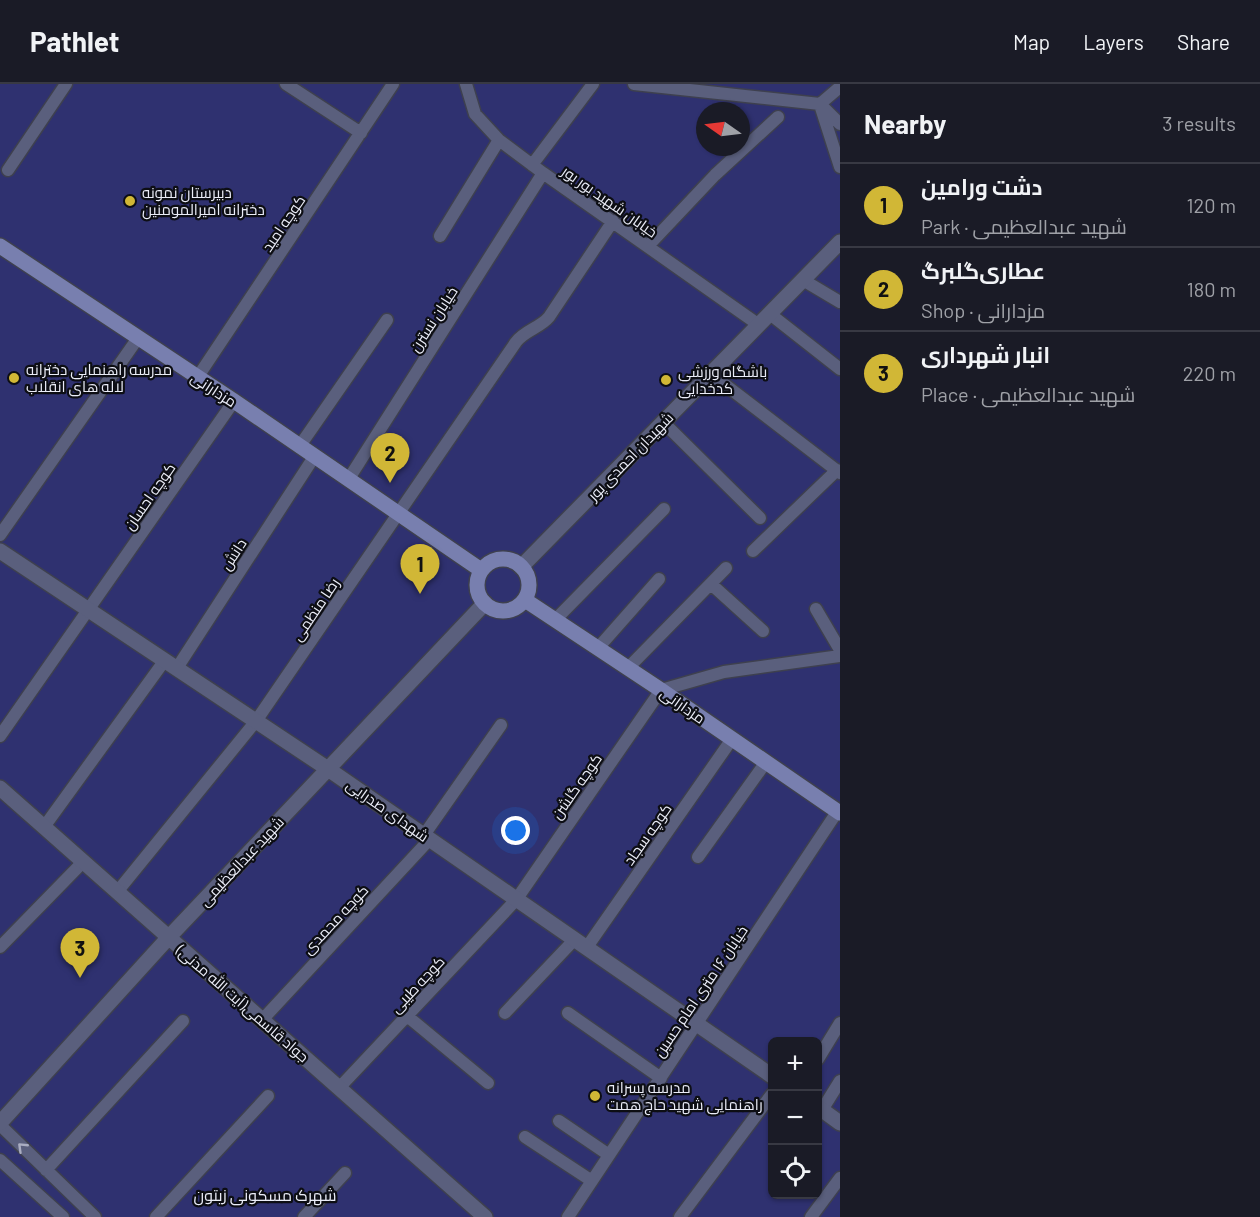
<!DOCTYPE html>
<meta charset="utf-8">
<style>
body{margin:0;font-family:Barlow,Cairo,sans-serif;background:#23242e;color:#f1f3f6}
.controls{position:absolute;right:18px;bottom:18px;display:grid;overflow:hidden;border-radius:9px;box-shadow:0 2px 4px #0004}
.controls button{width:54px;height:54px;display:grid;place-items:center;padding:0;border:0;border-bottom:2px solid #383943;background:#1a1b26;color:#f1f3f6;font:30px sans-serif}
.compass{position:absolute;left:696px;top:18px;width:54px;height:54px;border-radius:50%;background:#1a1b26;box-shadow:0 2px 4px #0004;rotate:284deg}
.you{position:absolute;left:516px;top:747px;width:21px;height:21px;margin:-15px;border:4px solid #fff;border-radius:50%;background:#1a73e8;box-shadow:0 0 0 9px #1a73e833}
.badge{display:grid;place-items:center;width:39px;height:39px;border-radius:50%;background:#d1b736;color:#111;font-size:20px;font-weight:700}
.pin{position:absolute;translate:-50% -50px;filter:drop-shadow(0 2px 3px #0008)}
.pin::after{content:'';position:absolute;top:32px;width:21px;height:18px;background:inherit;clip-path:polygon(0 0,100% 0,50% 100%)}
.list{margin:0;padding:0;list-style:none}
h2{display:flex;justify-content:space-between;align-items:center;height:78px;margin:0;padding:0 24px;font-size:26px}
h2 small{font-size:20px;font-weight:400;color:#9fa1a7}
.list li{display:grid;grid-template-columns:39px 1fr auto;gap:18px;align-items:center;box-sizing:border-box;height:84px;padding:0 24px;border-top:2px solid #383943}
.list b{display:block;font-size:22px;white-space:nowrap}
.list p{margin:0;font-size:20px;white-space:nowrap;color:#9fa1a7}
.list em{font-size:20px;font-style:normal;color:#9fa1a7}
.icon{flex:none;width:33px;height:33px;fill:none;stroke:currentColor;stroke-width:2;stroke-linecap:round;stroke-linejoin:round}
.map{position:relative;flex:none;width:840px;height:1133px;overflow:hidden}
header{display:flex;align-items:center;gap:36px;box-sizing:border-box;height:84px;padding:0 30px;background:#1a1b26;border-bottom:2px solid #383943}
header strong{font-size:28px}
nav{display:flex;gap:33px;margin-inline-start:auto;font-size:21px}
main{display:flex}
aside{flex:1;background:#1a1b26}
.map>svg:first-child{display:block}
.green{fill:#2f3170;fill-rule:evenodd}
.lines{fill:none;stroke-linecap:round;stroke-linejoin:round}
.minor-casing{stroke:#3e404f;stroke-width:15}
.tertiary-casing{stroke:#3e404f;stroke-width:18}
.secondary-casing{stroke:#3e404f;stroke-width:18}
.minor{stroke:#5a5f7d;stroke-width:12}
.tertiary{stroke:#5a5f7d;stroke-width:15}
.secondary{stroke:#787faf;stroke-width:15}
.oneway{stroke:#aaadc1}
.poi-dot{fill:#d1b736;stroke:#0d0e14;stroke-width:2}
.labels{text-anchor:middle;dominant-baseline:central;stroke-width:4.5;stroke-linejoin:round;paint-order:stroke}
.poi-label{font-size:15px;fill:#ebedf8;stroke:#0d0e14;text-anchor:start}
.street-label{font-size:15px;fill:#ebedf8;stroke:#0d0e14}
.neighbourhood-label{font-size:16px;fill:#ebedf8;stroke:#0d0e14}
</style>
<header>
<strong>Pathlet</strong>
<nav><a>Map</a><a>Layers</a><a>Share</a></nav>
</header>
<main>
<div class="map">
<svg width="840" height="1133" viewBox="0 0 840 1133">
<rect width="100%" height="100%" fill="#222433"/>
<path class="green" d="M 0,0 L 840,0 L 840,1133 L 0,1133 ZM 705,27 L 741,27 L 741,63 L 705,63 ZM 772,958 L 818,958 L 818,1110 L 772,1110 Z"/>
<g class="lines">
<g class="minor-casing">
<path id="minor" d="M 286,0 L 361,49
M 466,0 L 475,30 L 499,56 L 543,89 L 759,241
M 634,0 L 820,20 L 840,40
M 820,20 L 840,3
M 821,24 L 840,83
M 532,81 L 593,0
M 8,86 L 66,0
M 440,152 L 499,56
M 648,162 L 715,91 L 778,33
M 803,196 L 840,218
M 770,230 L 840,285
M 711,290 L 840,389
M 197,294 L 393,0
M 663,338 L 760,434
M 299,363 L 387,236
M 348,396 L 543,89
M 0,451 L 138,254
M 753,467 L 837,386
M 711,500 L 763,547
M 816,525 L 840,566
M 555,536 L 664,425
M 598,564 L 659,495
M 177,584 L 314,373
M 628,584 L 726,484
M 0,652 L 234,317
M 44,743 L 165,576
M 424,751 L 501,641
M 698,773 L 766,678
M 117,808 L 256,637 L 516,258 C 525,246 540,244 549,233 L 613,137
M 0,863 L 83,778
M 587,863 L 732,655
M 505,929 L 575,855
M 568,929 L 661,994
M 407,932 L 488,999
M 262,936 L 430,755
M 818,975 L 840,939
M 339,1004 L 516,816 L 661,606 L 724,588 L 840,572
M 822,1026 L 840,997
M 559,1037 L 609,1071
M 0,1041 L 95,1133
M 525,1053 L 592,1097
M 0,1076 L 63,1133
M 46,1086 L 183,937
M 156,1133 L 268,1012
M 304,1133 L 345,1089
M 568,1133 L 837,728
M 680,1133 L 772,1010
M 811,1133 L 840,1094"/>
</g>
<g class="tertiary-casing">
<path id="tertiary" d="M 0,467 L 328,685 L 772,992
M 521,483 L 840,158
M 0,704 L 485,1133
M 818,1023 L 840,1039
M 0,1039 L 169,853 L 485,519"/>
</g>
<g class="secondary-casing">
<path id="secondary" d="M 0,162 L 234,317 L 481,486
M477 501a26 26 0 1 1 52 0a26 26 0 1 1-52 0Z
M 525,516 L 661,606 L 840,729"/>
</g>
<use href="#minor" class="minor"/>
<use href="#tertiary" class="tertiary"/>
<use href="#secondary" class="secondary"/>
</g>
<defs><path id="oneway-chevron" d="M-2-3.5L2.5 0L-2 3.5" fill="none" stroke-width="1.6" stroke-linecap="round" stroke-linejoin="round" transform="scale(1.5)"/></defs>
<use class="oneway" href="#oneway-chevron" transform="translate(22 1063) rotate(-136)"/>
<g class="poi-dot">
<circle cx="130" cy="117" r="6"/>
<circle cx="14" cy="294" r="6"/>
<circle cx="666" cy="296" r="6"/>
<circle cx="595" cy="1012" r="6"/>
</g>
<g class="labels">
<g class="poi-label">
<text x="142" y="108">دبیرستان نمونه<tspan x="142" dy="17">دخترانه امیرالمومنین</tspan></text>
<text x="26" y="285">مدرسه راهنمایی دخترانه<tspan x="26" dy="17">لاله های انقلاب</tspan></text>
<text x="678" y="287">باشگاه ورزشی<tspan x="678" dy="17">کدخدایی</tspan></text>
<text x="607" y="1003">مدرسه پسرانه<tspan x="607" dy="17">راهنمایی شهید حاج همت</tspan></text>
</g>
<g class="street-label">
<text transform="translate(610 117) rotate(35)">خیابان شهید بور بور</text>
<text transform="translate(283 139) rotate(-56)">کوچه امید</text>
<text transform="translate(433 235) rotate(-57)">خیابان نسترن</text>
<text transform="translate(214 305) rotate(33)">مزدارانی</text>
<text transform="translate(630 372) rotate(-46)">شهیدان احمدی پور</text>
<text transform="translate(149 412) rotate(-55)">کوچه احسان</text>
<text transform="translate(233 470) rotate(-57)">دانش</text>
<text transform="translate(315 525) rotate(-56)">رضا منظمی</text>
<text transform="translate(683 621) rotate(35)">مزدارانی</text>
<text transform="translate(576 702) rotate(-55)">کوچه گلشن</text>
<text transform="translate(388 726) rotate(35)">شهدای صدرایی</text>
<text transform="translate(647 750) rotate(-55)">کوچه سجاد</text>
<text transform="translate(241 777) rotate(-47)">شهید عبدالعظیمی</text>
<text transform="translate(335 835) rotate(-47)">کوچه محمدی</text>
<text transform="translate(417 900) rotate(-47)">کوچه طیبی</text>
<text transform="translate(700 907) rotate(-56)">خیابان ۱۶ متری امام حسین</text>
<text transform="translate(243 919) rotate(41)">جواد قاسمی(آیت الله مدنی)</text>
</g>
<g class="neighbourhood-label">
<text x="265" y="1110">شهرک مسکونی زیتون</text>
</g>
</g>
</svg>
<div class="controls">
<button>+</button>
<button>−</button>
<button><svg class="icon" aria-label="locate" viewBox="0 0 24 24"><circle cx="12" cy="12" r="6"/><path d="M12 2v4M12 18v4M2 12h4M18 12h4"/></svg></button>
</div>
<svg class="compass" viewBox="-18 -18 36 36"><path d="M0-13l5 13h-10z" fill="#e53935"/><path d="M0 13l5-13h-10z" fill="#9fa1a7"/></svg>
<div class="you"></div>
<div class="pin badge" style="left:420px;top:510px">1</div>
<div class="pin badge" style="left:390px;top:399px">2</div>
<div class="pin badge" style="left:80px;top:894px">3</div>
</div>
<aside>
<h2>Nearby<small>3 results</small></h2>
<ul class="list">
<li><span class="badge">1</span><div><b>دشت ورامین</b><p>Park · شهید عبدالعظیمی</p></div><em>120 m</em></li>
<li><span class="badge">2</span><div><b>عطاری‌گلبرگ</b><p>Shop · مزدارانی</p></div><em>180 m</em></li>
<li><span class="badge">3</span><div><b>انبار شهرداری</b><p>Place · شهید عبدالعظیمی</p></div><em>220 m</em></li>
</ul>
</aside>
</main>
